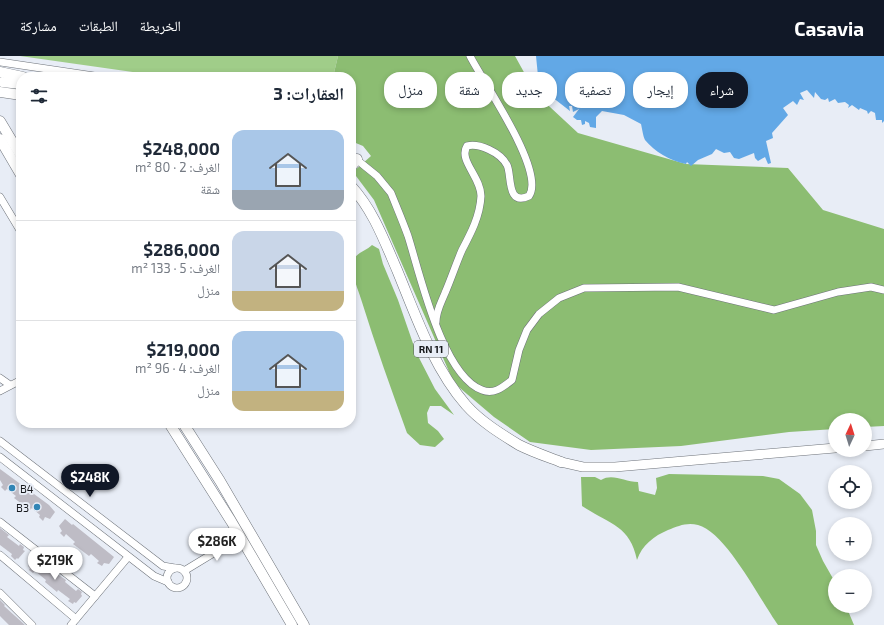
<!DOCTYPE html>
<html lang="ar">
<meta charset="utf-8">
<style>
:root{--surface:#fff;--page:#f6f6f7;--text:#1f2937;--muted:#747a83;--line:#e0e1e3;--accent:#111827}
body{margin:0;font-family:"Exo 2","Noto Naskh Arabic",sans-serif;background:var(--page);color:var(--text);direction:rtl;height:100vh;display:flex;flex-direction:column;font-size:15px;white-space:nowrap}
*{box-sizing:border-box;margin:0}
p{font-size:13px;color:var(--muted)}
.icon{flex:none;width:22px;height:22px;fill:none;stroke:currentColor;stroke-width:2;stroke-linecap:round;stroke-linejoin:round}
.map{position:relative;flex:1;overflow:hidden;direction:ltr}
.side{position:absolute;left:16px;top:16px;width:340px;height:356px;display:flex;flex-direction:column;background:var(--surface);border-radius:16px;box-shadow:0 2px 6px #0003;direction:rtl}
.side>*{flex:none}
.guide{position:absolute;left:368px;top:16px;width:380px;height:36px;direction:rtl;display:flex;gap:8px}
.needle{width:26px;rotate:4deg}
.tools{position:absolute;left:828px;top:357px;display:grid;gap:8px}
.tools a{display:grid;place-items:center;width:44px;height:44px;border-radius:50%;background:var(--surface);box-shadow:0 2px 6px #0003;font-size:20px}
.price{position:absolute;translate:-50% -34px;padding:0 9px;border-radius:14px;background:#fff;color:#222;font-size:13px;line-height:26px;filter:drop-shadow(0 1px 2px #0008)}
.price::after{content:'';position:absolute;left:50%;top:24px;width:12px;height:9px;margin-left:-6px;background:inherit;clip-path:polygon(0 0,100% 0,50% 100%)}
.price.selected{background:var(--accent);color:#fff}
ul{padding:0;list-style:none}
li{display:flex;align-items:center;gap:12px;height:100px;padding:0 12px}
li+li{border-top:1px solid var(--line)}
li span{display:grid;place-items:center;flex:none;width:112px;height:80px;border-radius:12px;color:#555}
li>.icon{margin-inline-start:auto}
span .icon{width:48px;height:48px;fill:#fffc;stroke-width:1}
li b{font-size:17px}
h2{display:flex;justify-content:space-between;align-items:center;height:48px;padding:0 12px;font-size:17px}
.tag{padding:0 14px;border-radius:16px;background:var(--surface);box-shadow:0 2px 6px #0003;font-size:14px;line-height:36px}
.tag.selected{background:var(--accent);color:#fff}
header{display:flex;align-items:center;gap:24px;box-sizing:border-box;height:56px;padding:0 20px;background:var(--accent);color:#fff}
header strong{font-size:19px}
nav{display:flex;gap:22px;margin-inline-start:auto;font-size:14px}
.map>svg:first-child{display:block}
</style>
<header>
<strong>Casavia</strong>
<nav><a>الخريطة</a><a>الطبقات</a><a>مشاركة</a></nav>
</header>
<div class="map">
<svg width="884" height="569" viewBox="0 0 884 569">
<rect width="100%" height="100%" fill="#e8edf6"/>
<polygon fill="#a0cd89" points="20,0 338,0 333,21 168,21"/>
<g fill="#8cbd72">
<polygon points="338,0 515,0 536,38 578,77 686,108 788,112 823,154 884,173 884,370 865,371 865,364 835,364 835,373 789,376 681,390 591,394 530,386 494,361 454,327 374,144 353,116 371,100 363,90 351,85 351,21 333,21"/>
<path d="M372 189 379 193 383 208 398 244 416 296 435 333 454 359 441 350H430L427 357 428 367 438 375 444 383 435 391 420 389 407 377C391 333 375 288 361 243 358 233 351 218 353 207 354 197 366 195 372 189Z"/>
<path d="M669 418 763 420 779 423 800 438 812 454 816 475V489L823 505 835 526V550H846L854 569H778C760 544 726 476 698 469 687 466 678 470 668 474 654 480 642 489 637 504 630 469 609 468 582 450L581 421H595L601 424C613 417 624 426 638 426L639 435 655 439 657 432 656 422Z"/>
</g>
<path fill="#62a8e6" d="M536 0H884V65L882 67V64H876L875 57 871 55 868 58 867 55 860 52 859 54 852 49 848 52 849 49 845 46 838 47 835 43 829 46 828 42 825 44 821 43 815 36 814 42 807 34 800 37 804 44 800 43 797 49 793 45 783 52 788 59 772 77 773 82 766 85 771 107 768 108 765 101 758 105 755 102 754 97 739 103 734 102 730 96 724 97 716 93 712 98 698 104 691 110 687 106 686 108C670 105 654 95 645 84 643 80 642 72 641 68L624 59 602 55 596 61V72L590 71 589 67 585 65V68L582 69 581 64H577L573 61 579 53 573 56 572 50H569L570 55 552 41 544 40 541 33 544 25 538 20Z"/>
<g fill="#bebcc5">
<polygon points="474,22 481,34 470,41 463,29"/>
<polygon points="0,413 49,449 55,456 50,463 45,461 43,465 39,461 40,459 32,452 30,454 14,442 16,440 7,433 5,435 1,431 3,429 0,424"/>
<polygon points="65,463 72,469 73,468 114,501 109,508 104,507 102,510 97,507 99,505 91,498 89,500 73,488 75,486 66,478 64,481 60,477 62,475 59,470"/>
<polygon points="0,472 9,479 7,481 19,490 20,488 24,491 23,494 25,495 18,503 17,502 15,504 11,500 12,498 0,489"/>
<polygon points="35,502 36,504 38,502 42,505 41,507 66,524 65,526 76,535 78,533 82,536 81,538 82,540 76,547 74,546 73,548 68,545 70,543 58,534 57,536 45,526 46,524 35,515 33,517 29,514 30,512 28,510"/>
<polygon points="0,544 5,549 4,550 25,569 9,569 0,560"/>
</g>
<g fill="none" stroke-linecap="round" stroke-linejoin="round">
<g stroke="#6e737a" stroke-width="8">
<g id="minor">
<polyline points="0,6 101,21"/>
<path d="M351 99 377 120 391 137C397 152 403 166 408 180 420 218 442 319 482 334 494 339 503 331 512 324L519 294 527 274 539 258 559 242 584 232 678 231 774 254 838 236 871 231 884 234"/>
<polyline points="0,141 21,176"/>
<path d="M436 266C436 255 441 247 445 237 451 223 456 208 462 194 471 177 480 160 481 140 481 121 458 104 467 90 479 87 500 96 507 109 512 118 506 151 529 140 546 115 483 26 470 0"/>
<polyline points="0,322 10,329"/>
<polyline points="0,335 21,324"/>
<polyline points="0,385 163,510 175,512"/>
<polyline points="0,401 154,520 168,526"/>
<polyline points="0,466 95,540"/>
<polyline points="0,499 76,563"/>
<circle cx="177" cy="522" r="10"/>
<polyline points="184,515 240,481"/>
<polyline points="0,537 32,569"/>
<polyline points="71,569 128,501"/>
</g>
</g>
<g stroke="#6e737a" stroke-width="10">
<g id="major">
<polyline points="865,390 884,388"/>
<polyline points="561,406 583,411 615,411 835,392"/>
</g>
</g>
<g stroke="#6e737a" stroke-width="11">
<g id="highway">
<polyline points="0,16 23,21"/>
<polyline points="2,26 21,28"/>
<polyline points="0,36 21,39"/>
<polyline points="0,65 21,100"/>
<polyline points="0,83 21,119"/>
<polyline points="351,111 357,103"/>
<path d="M351 130C373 154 384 184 397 214 416 260 433 311 466 349 480 365 501 378 519 389 533 396 548 401 561 406"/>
<polyline points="169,367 231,465 292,569"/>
<polyline points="183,367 220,425 304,569"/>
</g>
</g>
<use href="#minor" stroke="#fff" stroke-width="7"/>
<use href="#major" stroke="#fff" stroke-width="9"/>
<use href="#highway" stroke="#fff" stroke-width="10"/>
</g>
<g fill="#3185b5" stroke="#e8edf6" stroke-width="1.5">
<circle cx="12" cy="432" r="4"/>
<circle cx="37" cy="451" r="4"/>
</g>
<g text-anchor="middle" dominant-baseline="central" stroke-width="4" stroke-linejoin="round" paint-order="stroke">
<rect fill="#e8edf6" stroke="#55585d" stroke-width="1" x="414" y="285" width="34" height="16" rx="3"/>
<g font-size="10" font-weight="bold" fill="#16181b">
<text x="431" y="293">RN 11</text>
</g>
<g font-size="11" fill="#16181b" stroke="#e8edf6" text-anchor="start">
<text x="20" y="432">B4</text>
<text x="29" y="451" text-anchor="end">B3</text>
</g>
</g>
</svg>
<div class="tools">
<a><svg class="needle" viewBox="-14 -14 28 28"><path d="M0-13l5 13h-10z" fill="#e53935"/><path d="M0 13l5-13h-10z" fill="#747a83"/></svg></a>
<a><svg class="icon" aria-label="locate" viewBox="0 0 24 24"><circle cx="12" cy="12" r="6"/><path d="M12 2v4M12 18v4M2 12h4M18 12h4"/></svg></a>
<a>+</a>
<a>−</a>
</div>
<b class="price selected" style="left:90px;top:442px">$248K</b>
<b class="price" style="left:217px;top:506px">$286K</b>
<b class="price" style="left:55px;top:525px">$219K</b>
<div class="guide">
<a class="tag selected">شراء</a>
<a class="tag">إيجار</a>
<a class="tag">تصفية</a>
<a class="tag">جديد</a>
<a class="tag">شقة</a>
<a class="tag">منزل</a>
</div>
<section class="side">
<h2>العقارات: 3<svg class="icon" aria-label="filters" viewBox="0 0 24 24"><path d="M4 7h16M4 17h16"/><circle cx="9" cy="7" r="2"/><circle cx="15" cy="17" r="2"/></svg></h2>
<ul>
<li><span style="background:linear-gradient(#a9c7e8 75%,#9aa5b1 0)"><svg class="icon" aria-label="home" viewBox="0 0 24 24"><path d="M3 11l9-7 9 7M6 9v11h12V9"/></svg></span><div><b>$248,000</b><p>الغرف: 2 · 80 m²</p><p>شقة</p></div></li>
<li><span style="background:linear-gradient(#c9d6e8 75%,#c2b280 0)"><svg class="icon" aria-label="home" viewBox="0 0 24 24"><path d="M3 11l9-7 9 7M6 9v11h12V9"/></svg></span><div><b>$286,000</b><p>الغرف: 5 · 133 m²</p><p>منزل</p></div></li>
<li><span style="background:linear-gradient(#a9c7e8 75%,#c2b280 0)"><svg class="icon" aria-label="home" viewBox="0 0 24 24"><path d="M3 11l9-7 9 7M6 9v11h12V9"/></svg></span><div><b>$219,000</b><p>الغرف: 4 · 96 m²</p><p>منزل</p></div></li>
</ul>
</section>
</div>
